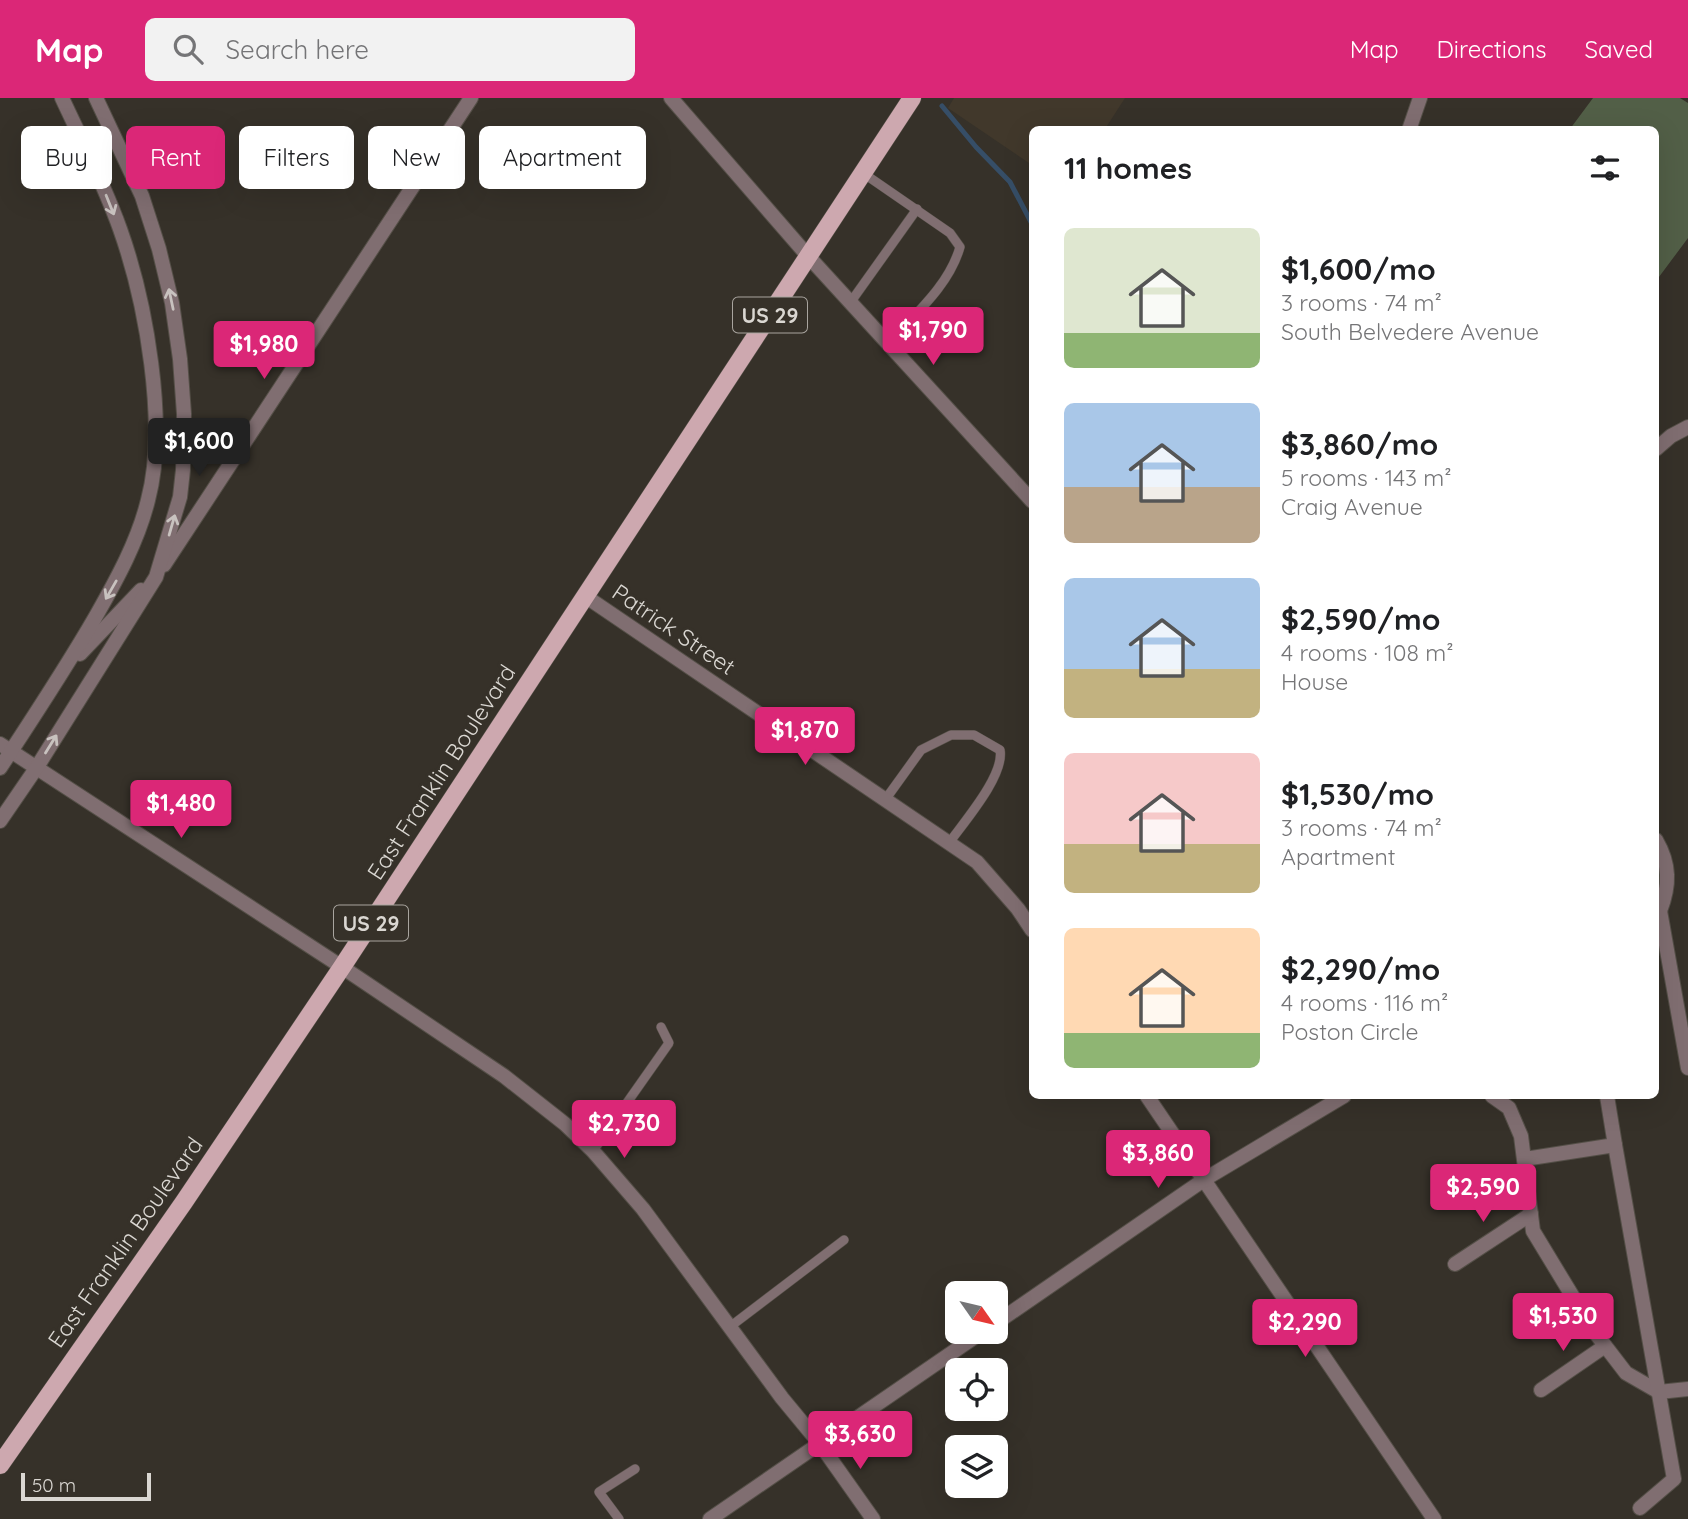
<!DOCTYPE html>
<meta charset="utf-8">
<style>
:root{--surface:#fff;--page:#f2f2f2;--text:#202124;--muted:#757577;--accent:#db2777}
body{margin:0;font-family:Quicksand,sans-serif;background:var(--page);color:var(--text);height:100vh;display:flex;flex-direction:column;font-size:26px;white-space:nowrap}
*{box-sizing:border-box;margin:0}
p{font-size:23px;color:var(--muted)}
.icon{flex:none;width:38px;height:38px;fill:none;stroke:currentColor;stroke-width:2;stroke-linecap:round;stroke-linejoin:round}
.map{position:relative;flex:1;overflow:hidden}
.sheet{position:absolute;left:1029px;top:28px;width:630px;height:973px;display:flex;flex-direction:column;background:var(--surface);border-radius:10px;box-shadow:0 7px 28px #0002}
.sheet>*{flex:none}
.guide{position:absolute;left:21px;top:28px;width:665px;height:63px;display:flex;gap:14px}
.needle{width:46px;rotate:124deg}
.controls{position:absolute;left:945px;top:1183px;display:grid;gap:14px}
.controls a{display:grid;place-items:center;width:63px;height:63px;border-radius:10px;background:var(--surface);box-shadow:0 7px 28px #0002;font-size:35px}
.scale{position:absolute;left:21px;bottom:18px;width:130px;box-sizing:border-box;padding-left:7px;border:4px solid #dad7d2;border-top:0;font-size:19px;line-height:24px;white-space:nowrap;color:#dad7d2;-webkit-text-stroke:5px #363129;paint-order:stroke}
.price{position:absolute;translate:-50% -60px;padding:0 16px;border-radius:7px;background:var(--accent);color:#fff;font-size:23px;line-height:46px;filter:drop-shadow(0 2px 4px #0008)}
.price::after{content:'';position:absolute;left:50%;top:42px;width:21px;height:16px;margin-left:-10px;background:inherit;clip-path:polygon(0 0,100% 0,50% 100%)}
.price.active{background:#222;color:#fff}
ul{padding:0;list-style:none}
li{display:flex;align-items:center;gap:21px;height:175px;padding:0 35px}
li span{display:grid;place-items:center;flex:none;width:196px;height:140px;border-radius:10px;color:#555}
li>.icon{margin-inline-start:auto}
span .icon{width:84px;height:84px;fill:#fffc;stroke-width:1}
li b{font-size:30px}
h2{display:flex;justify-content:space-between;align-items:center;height:84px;padding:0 35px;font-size:30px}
.tag{padding:0 24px;border-radius:10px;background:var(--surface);box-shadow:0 7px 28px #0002;font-size:24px;line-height:63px}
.tag.active{background:var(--accent);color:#fff}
header{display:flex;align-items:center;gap:42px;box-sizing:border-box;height:98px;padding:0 35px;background:var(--accent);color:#fff}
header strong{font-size:33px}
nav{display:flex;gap:38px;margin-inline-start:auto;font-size:24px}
.search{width:490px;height:63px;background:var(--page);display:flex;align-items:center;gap:18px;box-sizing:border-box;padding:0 24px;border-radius:10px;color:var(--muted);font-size:26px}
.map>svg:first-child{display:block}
</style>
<header>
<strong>Map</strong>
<div class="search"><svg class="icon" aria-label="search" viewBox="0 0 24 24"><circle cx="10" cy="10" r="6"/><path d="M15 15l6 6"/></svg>Search here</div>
<nav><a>Map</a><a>Directions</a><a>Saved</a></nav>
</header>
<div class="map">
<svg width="1688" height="1421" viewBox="0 0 1688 1421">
<rect width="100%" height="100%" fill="#363129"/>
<polygon fill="#41382b" points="954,0 1125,0 1105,31 1032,32 1032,67 948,10"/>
<polygon fill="#525f47" points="1593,0 1680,0 1688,5 1688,140 1656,183 1656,32 1570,31"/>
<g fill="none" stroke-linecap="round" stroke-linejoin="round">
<polyline stroke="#364e67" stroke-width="5" points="942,8 976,49 1010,84 1032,126"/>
<g stroke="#544f47" stroke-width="10">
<g id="service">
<path d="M863 75 950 135 960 149C949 188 914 217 888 246"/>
<polyline points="850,205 917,111"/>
<path d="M885 702 921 652 951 637H974L1000 652C1005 677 964 724 949 745"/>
<polyline points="593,1053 669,945 661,929"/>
<polyline points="731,1228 844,1142"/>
<polyline points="619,1421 599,1394 635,1371"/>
</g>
</g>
<g stroke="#544f47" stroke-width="16">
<g id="minor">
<polyline points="671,0 808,158 1032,403"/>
<polyline points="1409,32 1420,0"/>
<polyline points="1656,351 1671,338 1688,329"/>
<polyline points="164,467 471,0"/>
<polyline points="585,498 977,764 1018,811 1032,832"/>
<polyline points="80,556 141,492"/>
<polyline points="0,646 342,869 504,978 565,1026 593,1053 643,1111 782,1300 820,1346 873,1421"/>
<path d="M0 670C33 620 66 570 96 518 117 481 138 443 148 402 168 327 146 204 120 131 104 86 82 43 62 0"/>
<polyline points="0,723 37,669 156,479 180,399 183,372 184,316 180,261 172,205 159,151 142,98 96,0"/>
<path d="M1656 742C1670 766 1670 787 1660 813"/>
<polyline points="1660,813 1688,970"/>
<polyline points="1147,998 1434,1421"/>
<polyline points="1492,998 1509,1010 1521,1038 1533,1133 1593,1232 1626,1275 1659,1294 1688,1291"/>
<polyline points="1615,1047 1674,1381 1640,1410"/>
<polyline points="1524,1061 1615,1047 1607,998"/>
<polyline points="1455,1166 1531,1116"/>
<polyline points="996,1225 1205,1081 1344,998"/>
<polyline points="1541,1292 1605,1248"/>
<polyline points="710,1421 982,1234"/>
</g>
</g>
<g stroke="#544f47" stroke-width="19">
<polyline id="primary" points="0,1367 184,1104 342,869 912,0"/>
</g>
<use href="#service" stroke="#806e71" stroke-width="9"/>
<use href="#minor" stroke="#806e71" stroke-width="14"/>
<use href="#primary" stroke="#cda8af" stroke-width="18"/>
</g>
<defs><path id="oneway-shaft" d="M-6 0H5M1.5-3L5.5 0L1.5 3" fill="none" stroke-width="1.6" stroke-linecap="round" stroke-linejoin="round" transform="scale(1.75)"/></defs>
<g stroke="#c8c2bf">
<use href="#oneway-shaft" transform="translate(110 107) rotate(68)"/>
<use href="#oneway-shaft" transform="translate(171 201) rotate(-102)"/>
<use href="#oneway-shaft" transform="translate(172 427) rotate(-74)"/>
<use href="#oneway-shaft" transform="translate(111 492) rotate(120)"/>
<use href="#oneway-shaft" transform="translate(51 646) rotate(-58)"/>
</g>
<g text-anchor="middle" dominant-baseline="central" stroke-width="6" stroke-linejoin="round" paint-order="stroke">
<g fill="#363129" stroke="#a9a59f" stroke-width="2">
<rect x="733" y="199.5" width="74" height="35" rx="5"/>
<rect x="334" y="807.5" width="74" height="35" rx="5"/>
</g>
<g font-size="21" font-weight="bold" fill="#dad7d2">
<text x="770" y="217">US 29</text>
<text x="371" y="825">US 29</text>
</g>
<g font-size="23" fill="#dad7d2" stroke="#363129">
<text transform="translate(674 531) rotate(34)">Patrick Street</text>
<text transform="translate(441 674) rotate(-57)">East Franklin Boulevard</text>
<text transform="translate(125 1144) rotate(-55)">East Franklin Boulevard</text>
</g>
</g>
</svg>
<div class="controls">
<a><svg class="needle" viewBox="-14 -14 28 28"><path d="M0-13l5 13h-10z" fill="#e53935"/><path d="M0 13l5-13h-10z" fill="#757577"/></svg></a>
<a><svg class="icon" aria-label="locate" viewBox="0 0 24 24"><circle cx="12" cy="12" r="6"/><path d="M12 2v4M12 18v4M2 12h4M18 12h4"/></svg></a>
<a><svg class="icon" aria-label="layers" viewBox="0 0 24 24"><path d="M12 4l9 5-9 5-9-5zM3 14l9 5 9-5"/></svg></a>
</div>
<div class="scale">50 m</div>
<b class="price" style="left:933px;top:269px">$1,790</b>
<b class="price" style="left:264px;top:283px">$1,980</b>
<b class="price active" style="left:199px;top:380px">$1,600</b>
<b class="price" style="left:805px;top:669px">$1,870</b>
<b class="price" style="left:181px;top:742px">$1,480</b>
<b class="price" style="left:624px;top:1062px">$2,730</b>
<b class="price" style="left:1158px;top:1092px">$3,860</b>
<b class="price" style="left:1483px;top:1126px">$2,590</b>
<b class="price" style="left:1563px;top:1255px">$1,530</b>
<b class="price" style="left:1305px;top:1261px">$2,290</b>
<b class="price" style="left:860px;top:1373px">$3,630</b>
<div class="guide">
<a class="tag">Buy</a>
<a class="tag active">Rent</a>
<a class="tag">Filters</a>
<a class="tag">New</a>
<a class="tag">Apartment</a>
</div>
<section class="sheet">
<h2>11 homes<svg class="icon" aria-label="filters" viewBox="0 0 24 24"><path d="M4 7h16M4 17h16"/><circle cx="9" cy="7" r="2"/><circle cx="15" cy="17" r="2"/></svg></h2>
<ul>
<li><span style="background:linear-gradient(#dfe7d0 75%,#8fb573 0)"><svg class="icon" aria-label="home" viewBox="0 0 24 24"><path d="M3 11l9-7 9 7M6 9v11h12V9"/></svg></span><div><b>$1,600/mo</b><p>3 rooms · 74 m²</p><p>South Belvedere Avenue</p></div></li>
<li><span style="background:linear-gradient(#a9c7e8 60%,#b9a48a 0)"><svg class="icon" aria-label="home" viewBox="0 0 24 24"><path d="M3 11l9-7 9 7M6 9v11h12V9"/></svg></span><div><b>$3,860/mo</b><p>5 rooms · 143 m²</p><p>Craig Avenue</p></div></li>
<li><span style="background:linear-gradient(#a9c7e8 65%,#c2b280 0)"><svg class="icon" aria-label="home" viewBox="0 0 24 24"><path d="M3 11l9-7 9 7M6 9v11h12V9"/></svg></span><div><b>$2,590/mo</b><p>4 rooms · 108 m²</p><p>House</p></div></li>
<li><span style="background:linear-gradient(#f6c9c9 65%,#c2b280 0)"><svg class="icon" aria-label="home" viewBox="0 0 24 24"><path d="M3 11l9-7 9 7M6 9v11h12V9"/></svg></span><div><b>$1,530/mo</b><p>3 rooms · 74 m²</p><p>Apartment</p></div></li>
<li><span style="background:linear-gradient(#ffd9b3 75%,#8fb573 0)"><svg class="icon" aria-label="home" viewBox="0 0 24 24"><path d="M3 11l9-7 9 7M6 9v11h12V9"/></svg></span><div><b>$2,290/mo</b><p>4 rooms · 116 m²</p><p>Poston Circle</p></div></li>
</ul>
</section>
</div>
